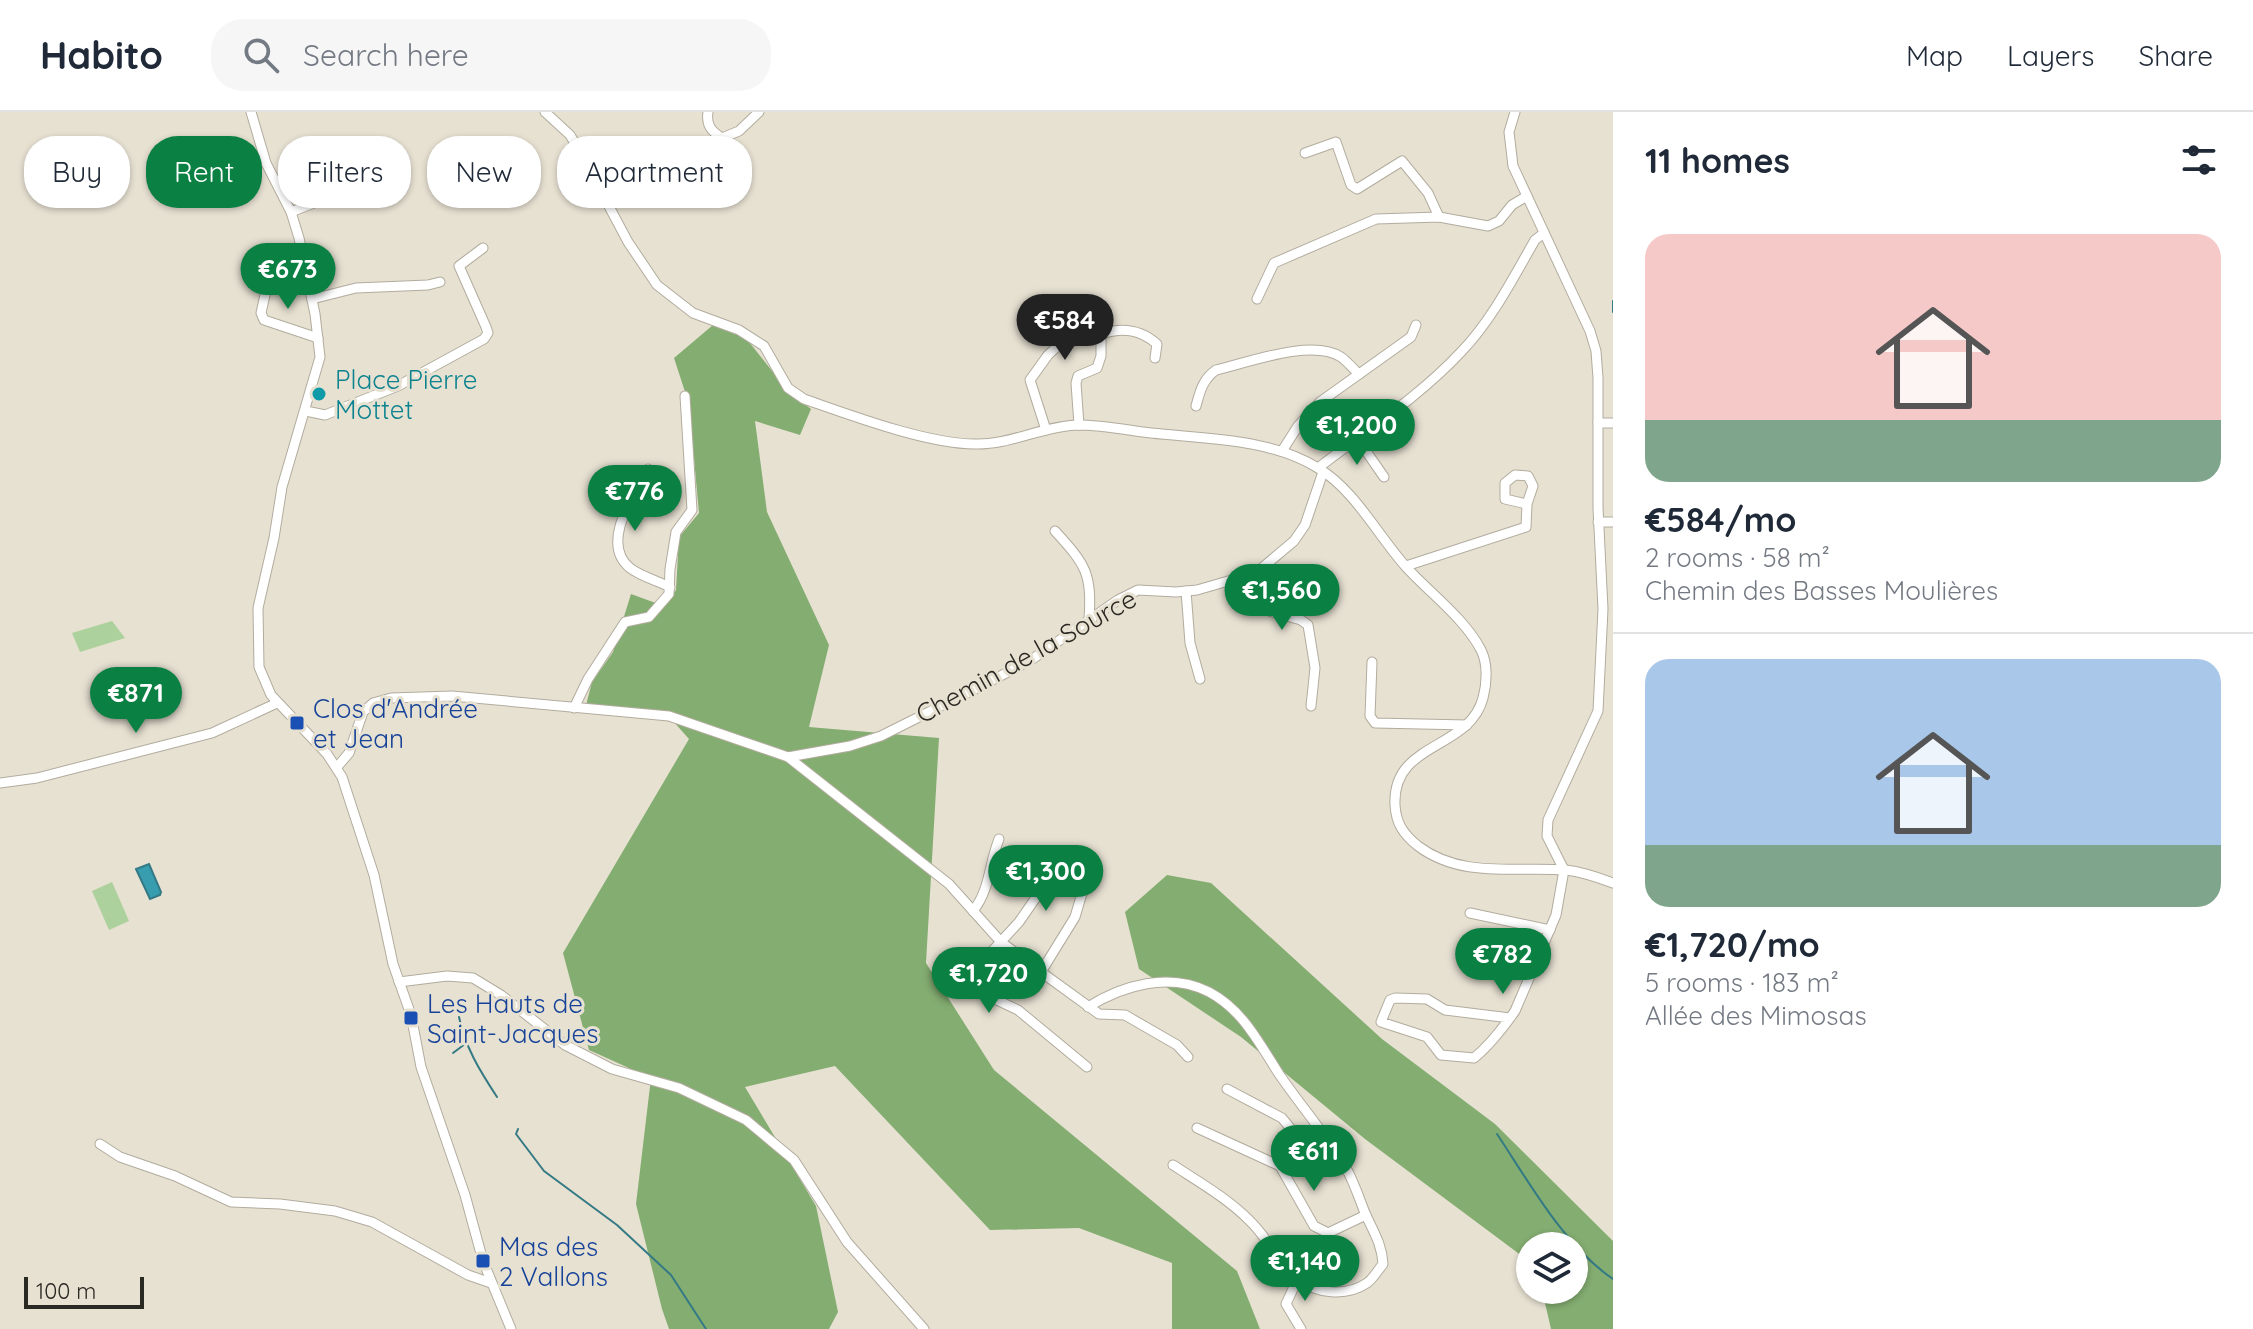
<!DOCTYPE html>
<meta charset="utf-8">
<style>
:root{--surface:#fff;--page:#f6f6f7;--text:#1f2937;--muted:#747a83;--line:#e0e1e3;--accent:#0b8043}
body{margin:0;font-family:Quicksand,sans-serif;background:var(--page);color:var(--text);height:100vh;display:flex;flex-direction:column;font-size:30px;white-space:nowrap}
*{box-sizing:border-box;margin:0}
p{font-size:26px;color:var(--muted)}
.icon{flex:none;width:44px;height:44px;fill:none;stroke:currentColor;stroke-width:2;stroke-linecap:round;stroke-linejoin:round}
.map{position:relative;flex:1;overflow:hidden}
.side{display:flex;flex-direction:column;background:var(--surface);width:640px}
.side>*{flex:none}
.guide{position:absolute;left:24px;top:24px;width:760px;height:72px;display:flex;gap:16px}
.buttons{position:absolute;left:1516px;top:1120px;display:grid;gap:16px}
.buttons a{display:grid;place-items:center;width:72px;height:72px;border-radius:50%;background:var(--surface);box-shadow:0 2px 6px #0004;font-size:40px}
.scale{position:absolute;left:24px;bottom:20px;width:120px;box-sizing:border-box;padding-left:8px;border:4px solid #2b2923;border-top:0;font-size:22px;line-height:28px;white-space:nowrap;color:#2b2923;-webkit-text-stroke:6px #e7e1d2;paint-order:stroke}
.price{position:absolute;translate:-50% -68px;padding:0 18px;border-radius:28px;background:var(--accent);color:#fff;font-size:26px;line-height:52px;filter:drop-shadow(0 2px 4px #0008)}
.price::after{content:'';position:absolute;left:50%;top:48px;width:24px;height:18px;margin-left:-12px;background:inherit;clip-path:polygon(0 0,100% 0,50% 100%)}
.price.on{background:#222;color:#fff}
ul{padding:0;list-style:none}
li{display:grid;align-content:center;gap:16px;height:424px;padding:0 32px}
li+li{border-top:2px solid var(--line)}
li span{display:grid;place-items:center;height:248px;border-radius:24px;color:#555}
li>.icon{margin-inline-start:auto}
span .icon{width:144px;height:144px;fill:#fffc;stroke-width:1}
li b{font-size:34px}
h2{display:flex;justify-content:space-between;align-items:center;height:96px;padding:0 32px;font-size:34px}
.tag{padding:0 28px;border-radius:32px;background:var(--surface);box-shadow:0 2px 6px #0004;font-size:28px;line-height:72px}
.tag.on{background:var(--accent);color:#fff}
header{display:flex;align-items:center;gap:48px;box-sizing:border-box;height:112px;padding:0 40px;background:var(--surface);border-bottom:2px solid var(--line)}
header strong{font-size:38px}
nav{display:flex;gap:44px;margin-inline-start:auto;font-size:28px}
.search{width:560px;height:72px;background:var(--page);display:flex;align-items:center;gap:20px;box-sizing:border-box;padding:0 28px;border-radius:32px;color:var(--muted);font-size:30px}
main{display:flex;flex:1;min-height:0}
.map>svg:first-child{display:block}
</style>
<header>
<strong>Habito</strong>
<div class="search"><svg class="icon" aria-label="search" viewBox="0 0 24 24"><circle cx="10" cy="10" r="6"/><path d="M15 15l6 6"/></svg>Search here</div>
<nav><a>Map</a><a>Layers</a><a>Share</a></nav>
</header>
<main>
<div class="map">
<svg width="1613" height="1217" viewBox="0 0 1613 1217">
<rect width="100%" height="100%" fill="#e7e1d2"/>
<g fill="#add19c">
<polygon points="112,509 125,526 80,540 72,521"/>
<polygon points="112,770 129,809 109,818 92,779"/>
</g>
<g fill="#84ad71">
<polygon points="713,213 745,225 788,279 811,297 800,323 755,309 767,400 829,533 809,615 939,626 926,851 994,958 1237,1159 1260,1217 1172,1217 1172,1151 1079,1116 990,1118 835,954 745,975 816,1094 838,1200 829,1217 669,1217 662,1197 636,1092 651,966 589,938 563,841 689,627 673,609 586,593 592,570 613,540 631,482 664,494 676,478 679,425 699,401 689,292 674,246"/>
<polygon points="1167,763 1211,771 1382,927 1495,1012 1613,1129 1613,1217 1551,1217 1542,1178 1574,1178 1574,1134 1530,1134 1530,1150 1365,1027 1241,925 1139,857 1125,800"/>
</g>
<polygon fill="#389daf" stroke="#347a85" stroke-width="2" points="149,752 161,780 160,783 150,787 136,757"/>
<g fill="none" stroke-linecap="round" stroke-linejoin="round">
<g stroke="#347a85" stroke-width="2">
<polyline points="1613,189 1613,200"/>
<path d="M459 905C465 935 480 959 497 985"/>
<polyline points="453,941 465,932"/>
<polyline points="518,1017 516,1022 544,1059 617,1113 671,1163 706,1217"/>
<path d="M1497 1022C1529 1070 1564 1134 1613 1167"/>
</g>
<g stroke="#b2ac9e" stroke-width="11">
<g id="minor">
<polyline points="251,0 266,51 291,100 299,126 315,202 320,245 282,375 274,426 258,496 259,555 271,583 327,642 342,665 374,763 393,852 411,903 421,955 465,1083 483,1149 511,1217"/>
<path d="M545 0 570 23 579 38 628 130 657 173 693 201 739 218 764 234 788 276 804 287C850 303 927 332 975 332 1010 333 1043 314 1078 313 1102 313 1127 318 1151 321 1206 327 1269 326 1318 356 1355 378 1378 424 1407 456 1431 482 1465 507 1481 538 1488 552 1487 571 1483 586 1469 639 1392 629 1395 693 1396 711 1403 722 1418 734 1462 767 1515 754 1566 758 1583 760 1597 765 1613 771"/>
<path d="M708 0C706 13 711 19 722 26L739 19 759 0"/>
<polyline points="1305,41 1336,30 1351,73 1357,77 1402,49 1428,81 1439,105"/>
<polyline points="291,100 360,73"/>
<polyline points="267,174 261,201 264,208 318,226"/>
<polyline points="312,187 356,176 428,173 440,170"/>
<polyline points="1257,187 1274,151 1376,107 1439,105 1488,114 1499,109 1512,93 1527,84"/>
<path d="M1196 294C1200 279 1203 267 1216 258 1247 251 1312 226 1341 245 1347 249 1353 257 1359 262"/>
<polyline points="306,299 325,303 398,274 484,227 488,221 486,215 459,154 483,136"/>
<polyline points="1598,311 1613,311"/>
<path d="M1079 313 1076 271 1078 264 1097 256 1101 244V222C1122 215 1140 217 1157 232L1155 246"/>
<polyline points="1046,318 1030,268 1048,243 1075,218 1076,214 1069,198"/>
<polyline points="1357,326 1384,365"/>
<polyline points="1282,339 1298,314 1320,290 1411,225 1416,213"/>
<path d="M1318 356C1367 318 1419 285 1461 240 1492 208 1513 166 1535 128L1544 121"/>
<path d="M648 357C635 382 599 431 630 456 640 464 658 469 670 475"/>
<polyline points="1598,410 1613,410"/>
<path d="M1055 419C1086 453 1092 461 1089 508"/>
<polyline points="1406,454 1526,415 1527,392 1533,374 1528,364 1515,363 1505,371 1505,387 1527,392"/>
<polyline points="1235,467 1251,494 1301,508 1308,513 1315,556 1311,594"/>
<polyline points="1186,479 1190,531 1200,567"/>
<polyline points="1372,550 1370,604 1375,611 1467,613"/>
<polyline points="574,596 588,567 625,510 649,505 669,482 670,457 676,420 692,398 685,284"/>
<polyline points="788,645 949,772 1001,830 1041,860 1099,902 1125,903 1177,933 1188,945"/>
<polyline points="337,655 349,641 363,600 373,591 391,586 452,584 669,604 788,645 850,634 881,624 987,571 1031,548 1118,488 1138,478 1176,480 1197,478 1256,461 1294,429 1305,413 1323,360"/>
<polyline points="0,671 37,666 212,621 277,591"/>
<polyline points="1052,748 1037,784 1019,810 984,848 974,864 976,875 982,881 1018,898 1087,955"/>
<path d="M973 799C990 778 989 752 999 727"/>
<polyline points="1470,801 1550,818"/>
<polyline points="1041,860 1075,805 1092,747"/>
<polyline points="399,870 447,864 473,866 501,883 565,933 612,957 679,976 746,1008 794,1048 847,1130 924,1217"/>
<path d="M1088 895C1123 873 1169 860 1209 880 1243 898 1259 931 1279 962 1301 994 1326 1023 1346 1056 1354 1070 1359 1086 1365 1101 1373 1119 1382 1132 1383 1152 1378 1158 1373 1167 1367 1171 1346 1185 1316 1182 1297 1166 1278 1149 1267 1125 1249 1108 1227 1086 1199 1070 1173 1053"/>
<path d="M1510 906 1445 898 1427 887 1395 886 1390 888 1381 910 1427 925 1441 943 1474 946C1490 933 1503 916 1515 899L1556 803 1564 758 1547 724 1548 708 1598 599 1603 497 1598 396V266L1596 239 1590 219 1513 54 1509 20 1515 0"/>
<polyline points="1227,977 1282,1006 1309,1039"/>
<polyline points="1197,1016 1280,1054"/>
<polyline points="1327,1029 1280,1054 1314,1114 1328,1121 1366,1103"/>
<polyline points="100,1032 120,1045 175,1064 231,1090 280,1092 335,1099 372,1110 468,1163 491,1171"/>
<polyline points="1298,1166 1286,1192 1301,1217"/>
</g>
</g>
<use href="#minor" stroke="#fff" stroke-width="9"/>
</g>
<circle fill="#0f9aa8" stroke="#e7e1d2" stroke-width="3" cx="319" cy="282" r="8"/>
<g fill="#1a4fb4" stroke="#e7e1d2" stroke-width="3">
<rect x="289" y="603" width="16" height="16" rx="4"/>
<rect x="403" y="898" width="16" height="16" rx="4"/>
<rect x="475" y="1141" width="16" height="16" rx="4"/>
</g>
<g text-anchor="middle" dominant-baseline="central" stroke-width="6" stroke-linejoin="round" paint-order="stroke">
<g font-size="26" fill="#0d838f" stroke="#e7e1d2" text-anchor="start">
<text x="335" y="267">Place Pierre<tspan x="335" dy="30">Mottet</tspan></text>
</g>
<g font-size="26" fill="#2b2923" stroke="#e7e1d2">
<text transform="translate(1026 544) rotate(-29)">Chemin de la Source</text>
</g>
<g font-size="26" fill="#164399" stroke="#e7e1d2" text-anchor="start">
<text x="313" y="596">Clos d'Andrée<tspan x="313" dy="30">et Jean</tspan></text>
<text x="427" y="891">Les Hauts de<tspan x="427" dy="30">Saint-Jacques</tspan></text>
<text x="499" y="1134">Mas des<tspan x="499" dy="30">2 Vallons</tspan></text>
</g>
</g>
</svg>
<div class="buttons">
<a><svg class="icon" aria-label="layers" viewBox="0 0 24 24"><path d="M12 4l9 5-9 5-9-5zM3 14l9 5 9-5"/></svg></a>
</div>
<div class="scale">100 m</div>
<b class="price" style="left:288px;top:199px">€673</b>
<b class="price on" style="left:1065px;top:250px">€584</b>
<b class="price" style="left:1357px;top:355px">€1,200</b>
<b class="price" style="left:635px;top:421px">€776</b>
<b class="price" style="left:1282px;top:520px">€1,560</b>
<b class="price" style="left:136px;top:623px">€871</b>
<b class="price" style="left:1046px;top:801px">€1,300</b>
<b class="price" style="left:1503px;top:884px">€782</b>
<b class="price" style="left:989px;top:903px">€1,720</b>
<b class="price" style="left:1314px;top:1081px">€611</b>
<b class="price" style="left:1305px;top:1191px">€1,140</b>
<div class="guide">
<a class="tag">Buy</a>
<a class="tag on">Rent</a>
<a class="tag">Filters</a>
<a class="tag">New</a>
<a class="tag">Apartment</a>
</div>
</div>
<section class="side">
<h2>11 homes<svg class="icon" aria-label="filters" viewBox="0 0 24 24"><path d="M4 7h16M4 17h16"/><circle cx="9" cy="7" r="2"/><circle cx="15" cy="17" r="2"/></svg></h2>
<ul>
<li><span style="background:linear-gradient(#f6c9c9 75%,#7fa58c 0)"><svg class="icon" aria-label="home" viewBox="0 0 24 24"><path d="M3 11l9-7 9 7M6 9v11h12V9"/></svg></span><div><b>€584/mo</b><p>2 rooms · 58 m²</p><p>Chemin des Basses Moulières</p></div></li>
<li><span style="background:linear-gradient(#a9c7e8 75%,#7fa58c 0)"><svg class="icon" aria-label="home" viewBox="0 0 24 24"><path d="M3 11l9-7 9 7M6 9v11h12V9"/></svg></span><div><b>€1,720/mo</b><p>5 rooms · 183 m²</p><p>Allée des Mimosas</p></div></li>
</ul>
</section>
</main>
